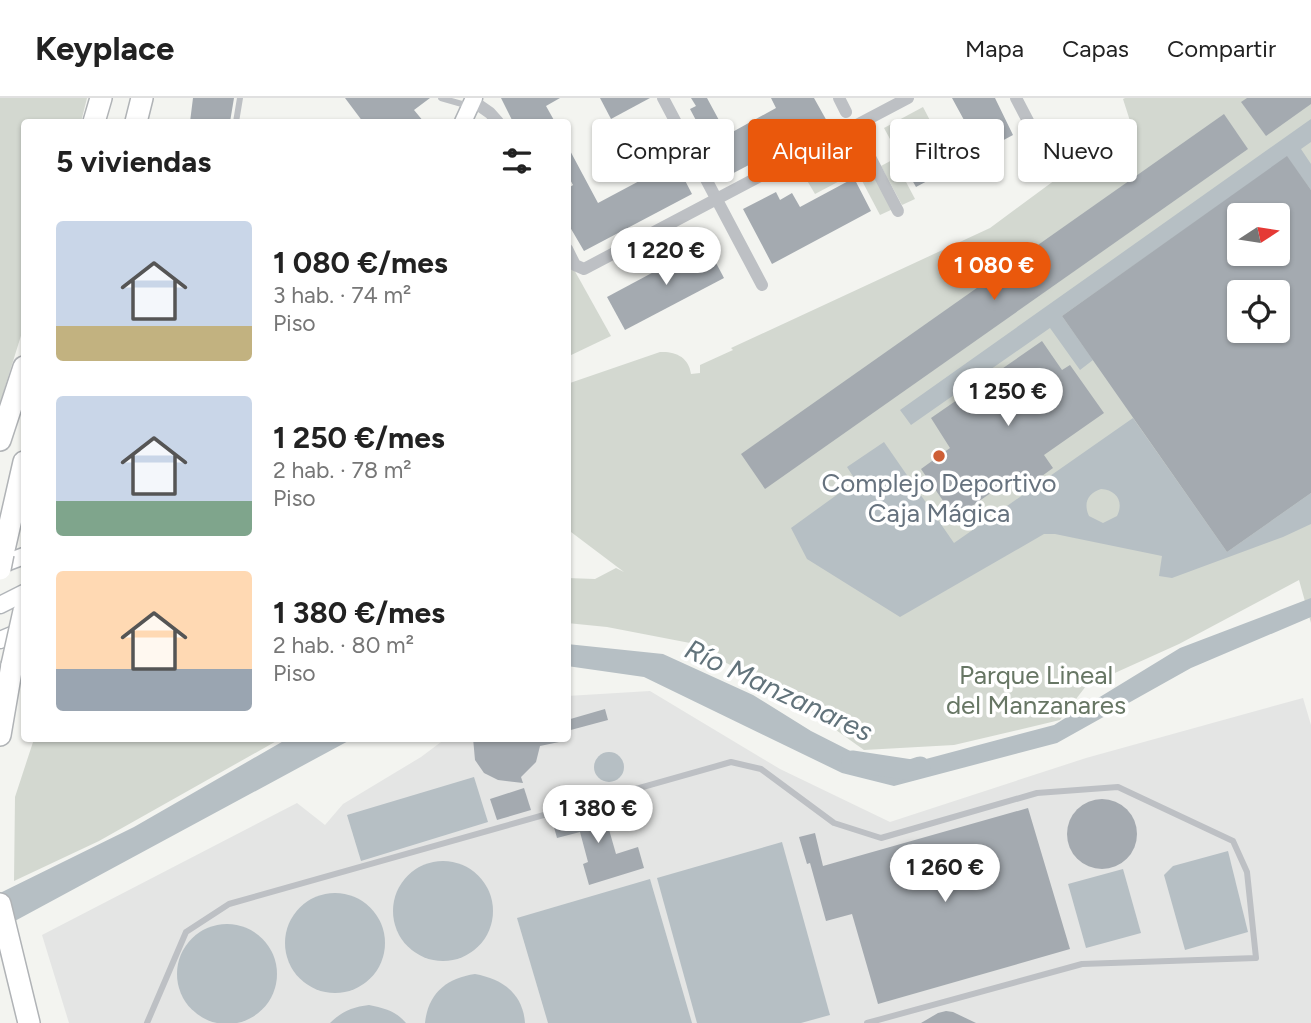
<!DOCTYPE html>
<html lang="es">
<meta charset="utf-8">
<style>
:root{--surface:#fff;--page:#f6f6f6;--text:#222;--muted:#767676;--line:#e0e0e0;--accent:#ea580c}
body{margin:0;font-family:Figtree,sans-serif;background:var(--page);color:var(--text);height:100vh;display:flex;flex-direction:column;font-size:26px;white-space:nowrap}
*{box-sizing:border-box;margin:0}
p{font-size:23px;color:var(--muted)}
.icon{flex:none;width:38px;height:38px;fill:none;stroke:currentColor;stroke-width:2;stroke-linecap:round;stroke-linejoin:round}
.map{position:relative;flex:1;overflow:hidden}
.drawer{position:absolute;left:21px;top:21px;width:550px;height:623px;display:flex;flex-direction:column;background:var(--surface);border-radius:7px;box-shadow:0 2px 5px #0004}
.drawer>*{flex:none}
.banner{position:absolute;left:592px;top:21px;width:614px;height:63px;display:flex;gap:14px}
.needle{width:46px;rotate:78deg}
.tools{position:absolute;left:1227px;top:105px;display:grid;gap:14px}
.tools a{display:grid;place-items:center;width:63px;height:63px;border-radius:7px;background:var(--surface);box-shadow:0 2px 5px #0004;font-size:35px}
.price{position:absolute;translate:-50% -60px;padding:0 16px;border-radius:24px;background:#fff;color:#222;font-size:23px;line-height:46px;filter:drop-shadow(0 2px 4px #0008)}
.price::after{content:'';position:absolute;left:50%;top:42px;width:21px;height:16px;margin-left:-10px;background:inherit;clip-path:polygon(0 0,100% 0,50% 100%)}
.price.current{background:var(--accent);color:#fff}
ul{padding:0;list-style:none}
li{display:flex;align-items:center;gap:21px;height:175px;padding:0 35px}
li span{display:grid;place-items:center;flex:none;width:196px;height:140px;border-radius:7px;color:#555}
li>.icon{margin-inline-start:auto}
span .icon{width:84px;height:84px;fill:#fffc;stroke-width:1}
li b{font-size:30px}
h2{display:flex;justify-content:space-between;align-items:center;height:84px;padding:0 35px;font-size:30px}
.tag{padding:0 24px;border-radius:7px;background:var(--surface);box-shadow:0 2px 5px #0004;font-size:24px;line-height:63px}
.tag.current{background:var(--accent);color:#fff}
header{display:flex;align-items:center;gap:42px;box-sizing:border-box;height:98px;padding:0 35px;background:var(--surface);border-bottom:2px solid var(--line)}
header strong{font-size:33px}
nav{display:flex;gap:38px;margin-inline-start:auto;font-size:24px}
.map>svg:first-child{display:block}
</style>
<header>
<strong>Keyplace</strong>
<nav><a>Mapa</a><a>Capas</a><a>Compartir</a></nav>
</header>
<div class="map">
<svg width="1311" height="925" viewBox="0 0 1311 925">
<rect width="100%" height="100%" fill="#f3f4f0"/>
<polygon fill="#e4e5e4" points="650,593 780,671 890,724 1086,660 1303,600 1311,627 1311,925 69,925 42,837 297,705 325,727 343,706 421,659 445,641 567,640 567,598"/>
<g fill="#d3d8d0" fill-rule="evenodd">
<polygon points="0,0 87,0 81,24 24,24 24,228 0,305"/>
<path d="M1125 0H1311V525L1299 482 1179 546 1086 588 1060 622 954 647 864 652 794 602 690 545 607 529 567 525V480L595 481 616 470 624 474 567 431V286L660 254C675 253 689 259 691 276L700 275V267L733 252 731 250 990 130 1131 26 1123 1ZM1239 117H1278V156H1239ZM1239 194H1278V233H1239Z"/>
<polygon points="923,9 935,32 896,52 884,30"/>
<polygon points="839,54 851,77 815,96 802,74"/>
<polygon points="894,61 915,101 902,107 881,68"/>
<polygon points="872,72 893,111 880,117 860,79"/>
<polygon points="567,159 611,238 567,259"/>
<polygon points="34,641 34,640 280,641 99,743 14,783 15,699"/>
</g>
<g fill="#b6bfc4" fill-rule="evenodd">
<polygon points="1311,21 1311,44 1301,51 1311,66 1311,92 1287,59 1062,218 1093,262 1080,272 1050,230 911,327 900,312"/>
<path d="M1133 320 1227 454 1311 395V426L1283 439 1172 480 1159 478 1162 458 1055 436H1044L900 519 807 461 791 430 856 383 847 369 884 344 954 445ZM1101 391C1117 392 1124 404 1117 418L1103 425 1089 418C1083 405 1088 395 1101 391Z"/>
<polygon points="1311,500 1311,519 1191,570 1057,645 894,688 842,675 644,579 567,568 567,546 663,556 753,597 811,633 880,668 892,670 1054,627 1180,550"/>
<polygon points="287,641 352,641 0,831 0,795 134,729"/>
<circle cx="609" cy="669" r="15"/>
<polygon points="474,679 488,724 361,763 347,717"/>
<polygon points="782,744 830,917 801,925 697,925 657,780"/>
<polygon points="1228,753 1248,834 1185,852 1164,777 1173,768"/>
<circle cx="443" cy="813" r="50"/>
<polygon points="1123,771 1141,835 1086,850 1068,786"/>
<polygon points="650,781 692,925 548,925 517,820"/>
<circle cx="335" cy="845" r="50"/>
<circle cx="227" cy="876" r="50"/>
<path d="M475 876C503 881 523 896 525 925H425C428 895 447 880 475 876Z"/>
<path d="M369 907C384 910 396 913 406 925H330C342 913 353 909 369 907Z"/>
</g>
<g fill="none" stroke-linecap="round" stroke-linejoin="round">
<polyline stroke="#b6bfc4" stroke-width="21" points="852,663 911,672 920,669"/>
</g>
<g fill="#a4aab0" fill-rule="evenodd">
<polygon points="193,0 234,0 230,24 190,24"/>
<polygon points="345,0 430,0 414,12 424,24 363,24"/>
<polygon points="501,0 560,0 546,8 555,24 513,24"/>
<polygon points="600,0 650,0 611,21"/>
<polygon points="691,0 707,0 727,37 776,10 771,0 814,0 828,25 726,79 690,11 696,8"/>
<polygon points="952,0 995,0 1013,37 916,89 898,57 964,22"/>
<polygon points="1247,0 1311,0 1311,6 1266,38 1241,4"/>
<polygon points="1224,16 1248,51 765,391 741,356"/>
<polygon points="656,26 692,96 584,153 567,124 567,91 573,87 567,76 567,47 598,105 643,81 624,44"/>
<path d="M1287 58 1311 92V395L1227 454 1062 218ZM1239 117H1278V156H1239ZM1239 194H1278V233H1239Z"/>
<polygon points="854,80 871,113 772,166 743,111 776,94 780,102 792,95 800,109"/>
<polygon points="706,146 724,180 625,232 607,199"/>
<polygon points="1042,243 1062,272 1070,267 1104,315 1044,357 1053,370 1024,391 1015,378 955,420 921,371 950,350 931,320"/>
<polygon points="605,611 608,622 567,633 567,622"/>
<polygon points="473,640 558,640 559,644 540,648 536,664 521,679 523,685 498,682 484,675 475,662"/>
<polygon points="524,690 531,712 497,722 490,701"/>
<circle cx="1102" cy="736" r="35"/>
<polygon points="602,707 616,756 638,749 644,770 589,787 583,766 588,764 580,734 557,740 552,722"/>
<polygon points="1028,710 1070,851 878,906 852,816 826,823 810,765 807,766 799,739 815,735 823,768"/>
<polygon points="946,913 953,914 976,925 921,925 938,915"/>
</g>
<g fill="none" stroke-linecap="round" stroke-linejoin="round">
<g stroke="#b0b4b8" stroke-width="19">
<g id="secondary">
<polyline points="463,24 474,0"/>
<polyline points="0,467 24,458"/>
<polyline points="0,507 24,495"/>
<polyline points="0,542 24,532"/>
</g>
</g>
<g stroke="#b0b3b6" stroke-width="24">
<g id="highway">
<polyline points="94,24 101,0"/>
<polyline points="136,24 142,0"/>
<polyline points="0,342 24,269"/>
<polyline points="3,456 24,364"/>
<polyline points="0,637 12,567"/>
<polyline points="0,806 29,925"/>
</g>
</g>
<g stroke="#bdc0c4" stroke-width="6">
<polyline points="441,0 469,8"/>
<polyline points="236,24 240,0"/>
<polyline points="147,925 186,834 229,806 731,664 761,671 834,725 881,740 1037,695 1118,689 1233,743 1247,774 1256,860 1082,866 867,925"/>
</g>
<g stroke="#bdc0c4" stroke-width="12">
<polyline points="663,0 762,187"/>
<polyline points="839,0 846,14"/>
<polyline points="1016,0 1039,44"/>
<polyline points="473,3 490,15 498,24"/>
<polyline points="860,40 898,113"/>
<polyline points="567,151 575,167 584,171 908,0"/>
</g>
<use href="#secondary" stroke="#fff" stroke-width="16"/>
<use href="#highway" stroke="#fff" stroke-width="21"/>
<g stroke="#b0b3b6" stroke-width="24" stroke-linecap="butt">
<g id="highway-bridge">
<polyline points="0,471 3,456"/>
<polyline points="12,567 24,513"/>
</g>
</g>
<use href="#highway-bridge" stroke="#fff" stroke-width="21"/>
</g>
<circle fill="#ce5f36" stroke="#fff" stroke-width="2.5" cx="939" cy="358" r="7"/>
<g text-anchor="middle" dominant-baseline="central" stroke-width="7" stroke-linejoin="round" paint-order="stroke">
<g font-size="26" fill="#66727e" stroke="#fff">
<text x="939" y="385">Complejo Deportivo<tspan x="939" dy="30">Caja Mágica</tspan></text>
</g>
<g font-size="26" fill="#677664" stroke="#fff">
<text x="1036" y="577">Parque Lineal<tspan x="1036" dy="30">del Manzanares</tspan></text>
</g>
<g font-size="28" font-style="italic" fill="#62737b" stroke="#fff">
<text transform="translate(779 592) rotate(25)">Río Manzanares</text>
</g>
</g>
</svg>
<div class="tools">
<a><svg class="needle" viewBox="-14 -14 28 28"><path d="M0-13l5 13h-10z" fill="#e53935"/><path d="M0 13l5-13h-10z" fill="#767676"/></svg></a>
<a><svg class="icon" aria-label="locate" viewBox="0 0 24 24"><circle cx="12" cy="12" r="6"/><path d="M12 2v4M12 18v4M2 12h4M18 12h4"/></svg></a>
</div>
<b class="price" style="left:666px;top:189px">1 220 €</b>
<b class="price current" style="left:994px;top:204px">1 080 €</b>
<b class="price" style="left:1008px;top:330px">1 250 €</b>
<b class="price" style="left:598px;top:747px">1 380 €</b>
<b class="price" style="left:945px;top:806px">1 260 €</b>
<div class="banner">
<a class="tag">Comprar</a>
<a class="tag current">Alquilar</a>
<a class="tag">Filtros</a>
<a class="tag">Nuevo</a>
</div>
<section class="drawer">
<h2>5 viviendas<svg class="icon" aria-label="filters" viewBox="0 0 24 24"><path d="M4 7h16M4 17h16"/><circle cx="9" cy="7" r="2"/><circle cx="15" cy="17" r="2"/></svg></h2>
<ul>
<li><span style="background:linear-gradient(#c9d6e8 75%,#c2b280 0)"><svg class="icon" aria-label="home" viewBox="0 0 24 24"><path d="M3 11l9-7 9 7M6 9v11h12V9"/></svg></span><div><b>1 080 €/mes</b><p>3 hab. · 74 m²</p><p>Piso</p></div></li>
<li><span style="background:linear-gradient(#c9d6e8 75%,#7fa58c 0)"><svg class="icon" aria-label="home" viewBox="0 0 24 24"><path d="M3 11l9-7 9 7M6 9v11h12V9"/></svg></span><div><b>1 250 €/mes</b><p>2 hab. · 78 m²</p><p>Piso</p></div></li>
<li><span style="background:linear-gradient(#ffd9b3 70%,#9aa5b1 0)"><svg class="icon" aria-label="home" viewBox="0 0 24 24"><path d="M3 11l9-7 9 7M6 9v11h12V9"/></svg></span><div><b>1 380 €/mes</b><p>2 hab. · 80 m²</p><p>Piso</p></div></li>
</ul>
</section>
</div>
